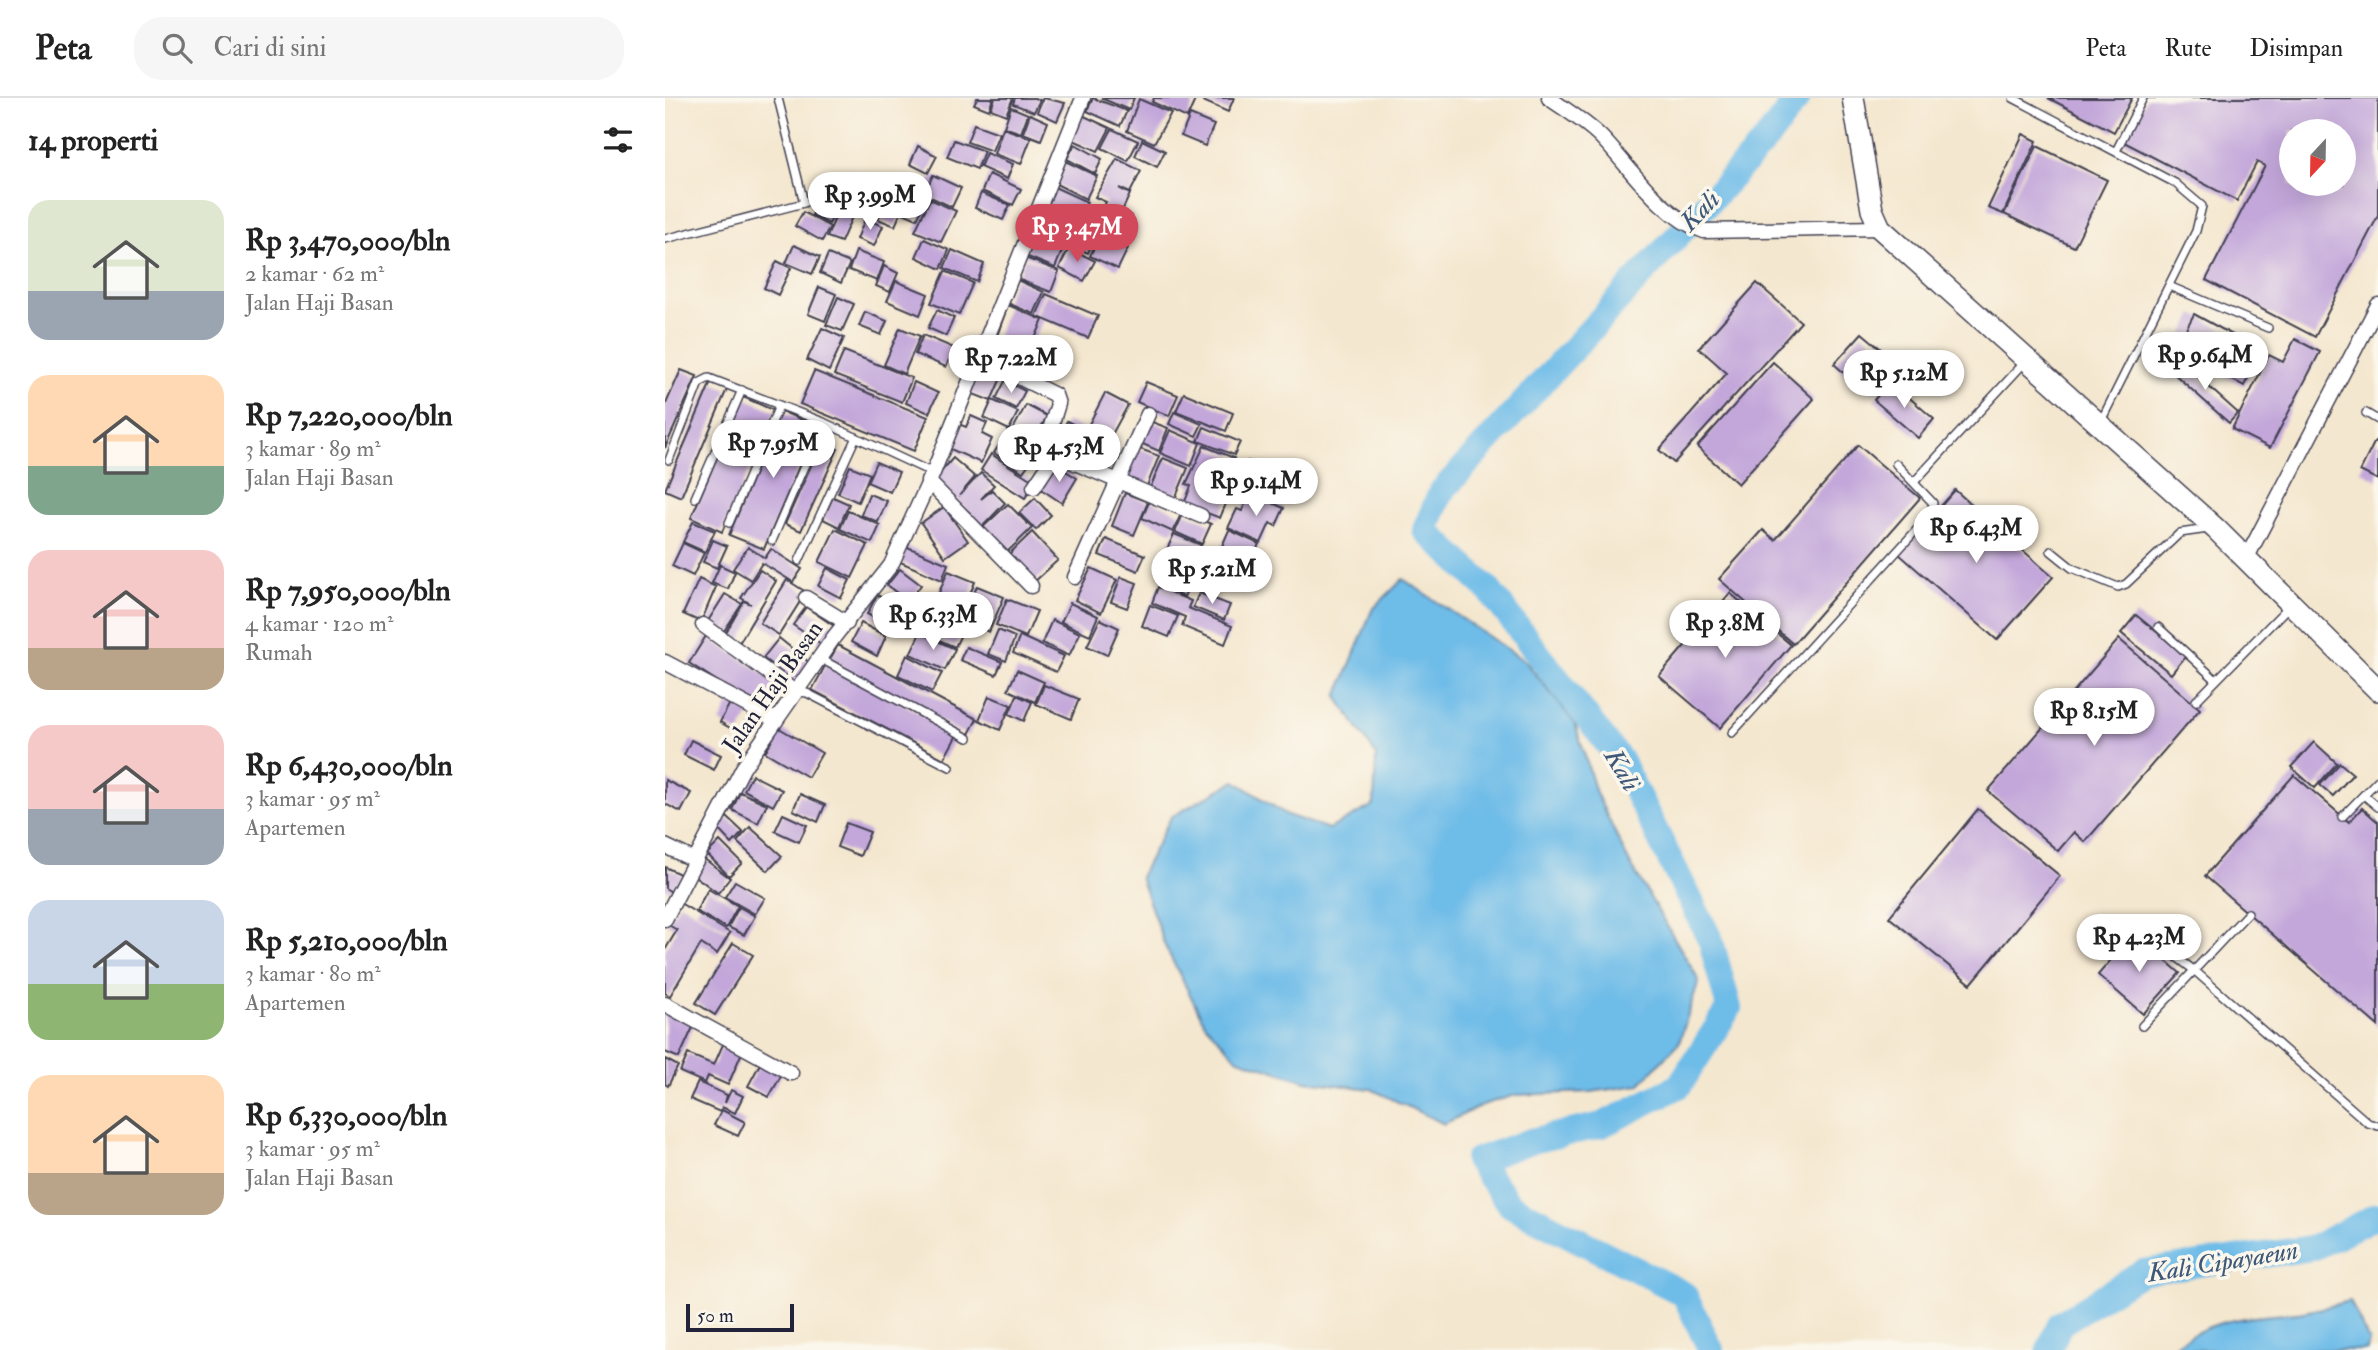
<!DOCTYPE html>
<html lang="id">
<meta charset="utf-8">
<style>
:root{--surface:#fff;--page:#f6f6f6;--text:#222;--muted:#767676;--line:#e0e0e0;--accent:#d1495b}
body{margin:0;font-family:"IM FELL Double Pica",serif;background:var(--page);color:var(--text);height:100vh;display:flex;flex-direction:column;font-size:26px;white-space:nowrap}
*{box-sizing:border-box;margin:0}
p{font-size:23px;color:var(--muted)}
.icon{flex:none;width:38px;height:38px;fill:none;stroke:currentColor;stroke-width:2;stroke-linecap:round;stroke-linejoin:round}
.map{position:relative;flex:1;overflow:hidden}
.sheet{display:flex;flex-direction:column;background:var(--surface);width:665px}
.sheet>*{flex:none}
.needle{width:46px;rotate:202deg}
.tools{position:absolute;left:1614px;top:21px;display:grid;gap:14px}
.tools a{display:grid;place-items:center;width:77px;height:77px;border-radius:50%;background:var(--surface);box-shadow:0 7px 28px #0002;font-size:35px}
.scale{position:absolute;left:21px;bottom:18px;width:108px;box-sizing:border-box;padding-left:7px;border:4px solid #22223b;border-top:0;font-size:19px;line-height:24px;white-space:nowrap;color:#22223b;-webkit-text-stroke:5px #fbf7ec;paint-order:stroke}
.price{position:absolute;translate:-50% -60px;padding:0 16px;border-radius:24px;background:#fff;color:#222;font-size:23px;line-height:46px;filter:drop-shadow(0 2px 4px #0008)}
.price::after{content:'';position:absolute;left:50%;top:42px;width:21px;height:16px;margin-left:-10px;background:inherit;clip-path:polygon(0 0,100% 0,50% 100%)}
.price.current{background:var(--accent);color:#fff}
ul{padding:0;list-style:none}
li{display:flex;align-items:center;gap:21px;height:175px;padding:0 28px}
li span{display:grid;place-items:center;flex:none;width:196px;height:140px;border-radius:21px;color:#555}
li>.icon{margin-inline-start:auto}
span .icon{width:84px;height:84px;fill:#fffc;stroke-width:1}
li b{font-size:30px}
h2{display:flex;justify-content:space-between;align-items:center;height:84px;padding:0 28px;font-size:30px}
header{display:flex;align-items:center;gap:42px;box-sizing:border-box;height:98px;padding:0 35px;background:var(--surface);border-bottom:2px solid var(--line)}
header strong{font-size:33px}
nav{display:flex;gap:38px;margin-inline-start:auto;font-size:24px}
.search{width:490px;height:63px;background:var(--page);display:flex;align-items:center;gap:18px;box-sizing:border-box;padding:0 24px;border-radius:28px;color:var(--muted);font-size:26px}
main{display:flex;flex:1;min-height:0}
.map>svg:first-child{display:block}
</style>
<header>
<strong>Peta</strong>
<div class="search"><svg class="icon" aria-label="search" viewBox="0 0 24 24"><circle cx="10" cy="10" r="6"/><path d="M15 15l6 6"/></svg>Cari di sini</div>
<nav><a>Peta</a><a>Rute</a><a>Disimpan</a></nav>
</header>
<main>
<section class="sheet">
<h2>14 properti<svg class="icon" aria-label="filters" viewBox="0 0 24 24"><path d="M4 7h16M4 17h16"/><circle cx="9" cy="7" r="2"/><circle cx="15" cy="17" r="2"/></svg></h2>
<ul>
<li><span style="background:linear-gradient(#dfe7d0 65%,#9aa5b1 0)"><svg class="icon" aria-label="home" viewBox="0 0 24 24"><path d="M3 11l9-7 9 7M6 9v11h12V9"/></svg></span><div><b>Rp 3,470,000/bln</b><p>2 kamar · 62 m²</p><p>Jalan Haji Basan</p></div></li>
<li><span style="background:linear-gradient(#ffd9b3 65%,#7fa58c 0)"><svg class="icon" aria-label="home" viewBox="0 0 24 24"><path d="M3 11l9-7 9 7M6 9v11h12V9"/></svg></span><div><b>Rp 7,220,000/bln</b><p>3 kamar · 89 m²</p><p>Jalan Haji Basan</p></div></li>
<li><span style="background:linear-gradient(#f6c9c9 70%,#b9a48a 0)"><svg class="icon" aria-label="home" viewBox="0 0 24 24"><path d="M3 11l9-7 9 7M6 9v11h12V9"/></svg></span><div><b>Rp 7,950,000/bln</b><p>4 kamar · 120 m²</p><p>Rumah</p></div></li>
<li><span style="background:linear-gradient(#f6c9c9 60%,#9aa5b1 0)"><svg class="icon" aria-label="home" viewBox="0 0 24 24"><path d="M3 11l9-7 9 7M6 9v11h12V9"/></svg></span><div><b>Rp 6,430,000/bln</b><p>3 kamar · 95 m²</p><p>Apartemen</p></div></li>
<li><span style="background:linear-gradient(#c9d6e8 60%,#8fb573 0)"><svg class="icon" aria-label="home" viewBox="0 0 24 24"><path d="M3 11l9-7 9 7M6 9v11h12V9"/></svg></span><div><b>Rp 5,210,000/bln</b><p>3 kamar · 80 m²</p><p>Apartemen</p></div></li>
<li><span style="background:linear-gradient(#ffd9b3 70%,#b9a48a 0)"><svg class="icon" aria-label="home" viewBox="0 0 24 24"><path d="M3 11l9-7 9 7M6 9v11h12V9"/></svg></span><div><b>Rp 6,330,000/bln</b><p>3 kamar · 95 m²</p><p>Jalan Haji Basan</p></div></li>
</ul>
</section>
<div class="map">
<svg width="1713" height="1252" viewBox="0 0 1713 1252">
<rect width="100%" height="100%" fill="#fbf7ec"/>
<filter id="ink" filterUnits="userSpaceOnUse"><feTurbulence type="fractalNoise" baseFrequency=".0143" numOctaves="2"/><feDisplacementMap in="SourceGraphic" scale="14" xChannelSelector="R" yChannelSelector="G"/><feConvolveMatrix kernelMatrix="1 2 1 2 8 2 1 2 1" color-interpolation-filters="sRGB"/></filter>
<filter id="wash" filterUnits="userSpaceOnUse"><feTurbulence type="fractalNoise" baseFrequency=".00686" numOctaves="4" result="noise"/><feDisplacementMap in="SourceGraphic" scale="28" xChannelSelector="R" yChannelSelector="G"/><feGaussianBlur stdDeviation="1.57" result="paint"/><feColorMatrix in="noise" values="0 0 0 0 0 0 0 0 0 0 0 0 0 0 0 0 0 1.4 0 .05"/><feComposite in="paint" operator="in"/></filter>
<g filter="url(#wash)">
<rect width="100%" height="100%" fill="#f4e7cf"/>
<g fill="#6ebce8" stroke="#486f92" stroke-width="2">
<polygon points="738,481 860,563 910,625 931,695 963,762 1034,882 1014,945 974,987 926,994 851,997 820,1006 779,1026 706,991 641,983 573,961 540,926 500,848 475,779 506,719 570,683 622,717 664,731 709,707 711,657 672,599 707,512"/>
<path d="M1685 1203 1704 1243 1702 1252H1504C1547 1218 1582 1220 1632 1215 1650 1213 1668 1207 1685 1203Z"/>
</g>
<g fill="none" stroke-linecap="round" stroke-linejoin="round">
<g stroke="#6ebce8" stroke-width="26">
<polyline points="1046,1252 1019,1196 845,1107 812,1062 866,1043 937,1027 1014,988 1064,910 1046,843 955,662 823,491 760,432 776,394 1100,43 1133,0"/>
<polyline points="1384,1252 1395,1226 1477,1174 1648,1150 1713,1117"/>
</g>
</g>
<g id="blocks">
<g fill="#c3a7da" fill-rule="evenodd">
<polygon points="312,0 328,0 324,12 309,6"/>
<polygon points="330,0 348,0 341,17 326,11"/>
<polygon points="350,0 370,0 375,2 369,14 348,6"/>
<polygon points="378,0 400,5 392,23 372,14"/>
<polygon points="428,0 462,13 455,28 422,13"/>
<polygon points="436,0 469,0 464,12"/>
<polygon points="489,0 531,0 522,20 487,4"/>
<polygon points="539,0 569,0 563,14 538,3"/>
<polygon points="1383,0 1467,0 1449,34"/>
<path d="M1482 0H1713V118L1650 239 1541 182 1600 68 1592 64 1572 103 1459 44ZM1626 33H1678V86H1626Z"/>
<polygon points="474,1 506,15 489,45 462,33"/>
<polygon points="346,9 363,16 356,35 339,29"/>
<polygon points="365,16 383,24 376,42 358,35"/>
<polygon points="417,17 445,30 433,53 406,41"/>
<polygon points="525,17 549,27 540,48 516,38"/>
<polygon points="309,26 334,35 327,53 302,44"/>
<polygon points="338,30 366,40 356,66 329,56"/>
<polygon points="447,31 473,43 463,63 437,50"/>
<polygon points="1358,36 1372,43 1338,116 1323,110"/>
<polygon points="289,42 319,53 312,71 282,59"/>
<polygon points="477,42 500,53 492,69 470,58"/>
<polygon points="410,46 437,61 430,76 402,61"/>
<polygon points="253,48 272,58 263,75 245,66"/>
<polygon points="1372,48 1442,82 1409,149 1339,116"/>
<polygon points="321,55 348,66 342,81 315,69"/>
<polygon points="452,61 476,73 465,95 454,90 465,96 457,113 466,118 453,142 433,132 423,155 402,146 411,123 428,130 441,104 430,99"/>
<polygon points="398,62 432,78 421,101 387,84"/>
<polygon points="324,76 356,91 348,107 317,93"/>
<polygon points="268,77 296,90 287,109 259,96"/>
<polygon points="385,87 422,104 414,122 377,106"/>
<polygon points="248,92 262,99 252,121 238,115"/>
<polygon points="316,95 345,107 338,122 310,110"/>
<polygon points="158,97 175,106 164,126 147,117"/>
<polygon points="223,98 240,105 230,128 213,121"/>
<polygon points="265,101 291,113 276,144 250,133"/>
<polygon points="377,111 408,124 400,142 369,129"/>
<polygon points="173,113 187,119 176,144 162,139"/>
<polygon points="138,114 165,129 157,143 130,128"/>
<polygon points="200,121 218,128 209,148 192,141"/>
<polygon points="369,133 400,146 390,170 358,157"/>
<polygon points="435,136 463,150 453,171 425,158"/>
<polygon points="259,141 284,152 276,171 251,159"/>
<polygon points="129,147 155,159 147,176 121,165"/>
<polygon points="404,150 430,163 419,183 394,170"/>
<polygon points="287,152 319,166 312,184 279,170"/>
<polygon points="191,153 219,164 212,183 184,172"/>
<polygon points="163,156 185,165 176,185 155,175"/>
<polygon points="360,160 394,173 386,194 352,181"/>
<polygon points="112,163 126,170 113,197 99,190"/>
<polygon points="219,168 233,175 225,194 211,188"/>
<polygon points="280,173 308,185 294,217 266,205"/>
<polygon points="350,181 379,194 369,216 340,204"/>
<polygon points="231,183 263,196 255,217 222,203"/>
<polygon points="1092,185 1136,224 1009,365 994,352 1062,275 1034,250"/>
<polygon points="154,189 171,196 160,223 143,216"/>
<polygon points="381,196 433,218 423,240 371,218"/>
<polygon points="173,199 189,206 177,233 161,227"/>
<polygon points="343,207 378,222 369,243 360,239 348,265 326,255"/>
<polygon points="272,212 289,220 281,238 263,230"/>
<polygon points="200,214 222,223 216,237 194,228"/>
<polygon points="1529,216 1597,253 1579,288 1510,252"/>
<polygon points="157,230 179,240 164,273 142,262"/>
<polygon points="235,230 255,238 239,276 219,267"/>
<polygon points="1197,235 1215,250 1187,282 1169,266"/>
<polygon points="258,237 289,250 281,269 250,256"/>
<polygon points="1630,241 1655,254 1605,350 1567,331 1604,257 1618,264"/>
<polygon points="365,242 382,250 371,274 354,266"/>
<polygon points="1485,243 1513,256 1506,270 1478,257"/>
<polygon points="179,253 247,280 237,304 169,277"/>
<polygon points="1515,263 1573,315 1564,325 1506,273"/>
<polygon points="1108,264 1149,301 1073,386 1032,349"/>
<polygon points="313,270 336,280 326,303 303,294"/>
<polygon points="16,272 32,278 0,350 0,308"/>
<polygon points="149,273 263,319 249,353 135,306"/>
<polygon points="340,283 360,293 351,311 331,301"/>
<polygon points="1225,283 1269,321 1253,340 1209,302"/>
<polygon points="46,284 62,291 16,399 0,392"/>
<polygon points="249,284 273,295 264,315 241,305"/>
<polygon points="481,284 513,297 504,318 472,304"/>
<polygon points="440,295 463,307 445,340 423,328"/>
<polygon points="519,295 568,315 561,333 511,313"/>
<polygon points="78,299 110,313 57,434 26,420"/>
<polygon points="327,302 353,314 344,332 319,320"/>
<polygon points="361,307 382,318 368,344 347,333"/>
<polygon points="116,313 151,328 99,451 64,437"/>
<polygon points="509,314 537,326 531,338 504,326"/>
<polygon points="306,318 322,325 317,336 327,341 316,365 281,349 291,325 301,329"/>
<polygon points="482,322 503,330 494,353 473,344"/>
<polygon points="402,323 447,347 438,364 393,340"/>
<polygon points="539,329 575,344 569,357 533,343"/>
<polygon points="505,332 535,345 526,368 495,355"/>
<polygon points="343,333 373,353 358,374 329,355"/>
<polygon points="157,343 173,351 136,433 120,426"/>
<polygon points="1710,343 1713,344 1713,382 1695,373"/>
<polygon points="1193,347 1255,400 1128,546 1054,481 1098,432 1110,442"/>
<polygon points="539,348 569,360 554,400 562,403 555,420 519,406 526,388 521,386"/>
<polygon points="470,349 494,358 482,388 458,378"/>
<polygon points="326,356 370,384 360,400 316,372"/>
<polygon points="288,360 310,379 294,398 316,375 329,387 316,401 327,392 340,405 316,430 302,416 304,414 269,382"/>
<polygon points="498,360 523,370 510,401 485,390"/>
<polygon points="583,363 618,378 607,402 572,387"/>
<polygon points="211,364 234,374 225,394 202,384"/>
<polygon points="391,367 412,380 397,405 376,391"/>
<polygon points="185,368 205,376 193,404 173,395"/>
<polygon points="1290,392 1388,479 1332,542 1234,456"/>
<polygon points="460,395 483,404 469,437 447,428"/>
<polygon points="585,395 619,410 611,428 605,425 596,445 563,430 572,411 577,413"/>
<polygon points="204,396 222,403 213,424 196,417"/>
<polygon points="168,399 184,406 174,429 158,421"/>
<polygon points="370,400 386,417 371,432 354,415"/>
<polygon points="485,402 516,416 508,434 477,420"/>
<polygon points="343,406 367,430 340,456 316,431"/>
<polygon points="279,409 303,443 280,459 256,425"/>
<polygon points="183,413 215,427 207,445 175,431"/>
<polygon points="519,414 546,426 537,446 510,434"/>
<polygon points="28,424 50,433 40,454 18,444"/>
<polygon points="170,431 203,447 187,480 154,464"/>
<polygon points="564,432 594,446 584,469 554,455"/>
<polygon points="367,434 393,462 368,485 342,458"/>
<polygon points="509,436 536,447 526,470 499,458"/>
<polygon points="441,441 480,457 473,473 434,457"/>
<polygon points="48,442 62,448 52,470 38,464"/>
<polygon points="18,445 39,455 28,478 7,468"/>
<polygon points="240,448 283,466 277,482 233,463"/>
<polygon points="83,449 100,460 106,451 137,471 128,484 97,465 86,482 68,471"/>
<polygon points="507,464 530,473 519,499 496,489"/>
<polygon points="55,467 70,474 63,491 47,485"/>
<polygon points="162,470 185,482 176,500 153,488"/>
<polygon points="426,470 452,482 436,515 410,502"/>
<polygon points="235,471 256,487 243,504 222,487"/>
<polygon points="95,472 111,483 74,545 60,536 79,503 86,506 76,500"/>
<polygon points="283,473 310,484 295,520 268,509"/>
<polygon points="456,479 472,485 462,510 446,504"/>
<polygon points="34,481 51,489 36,524 18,516"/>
<polygon points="122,482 141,494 114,537 95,525"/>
<polygon points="312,488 339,499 324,534 298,523"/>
<polygon points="493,489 526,503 523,510 567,528 560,546 517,528 520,519 487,505"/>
<polygon points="534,495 565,507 559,522 528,509"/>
<polygon points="1065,495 1126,547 1055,630 994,578"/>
<polygon points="60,496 77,506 59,533 43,523"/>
<polygon points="212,497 235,509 225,528 202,516"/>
<polygon points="342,501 372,513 361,539 331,527"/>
<polygon points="405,505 433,518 425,537 396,524"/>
<polygon points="485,507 513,518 504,539 477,528"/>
<polygon points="141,509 172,530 159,548 128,527"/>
<polygon points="262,512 300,528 290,549 253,533"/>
<polygon points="1471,517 1521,558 1506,576 1456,535"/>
<polygon points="435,521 454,530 442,557 422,548"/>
<polygon points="387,522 415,535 404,558 377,545"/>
<polygon points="196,525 221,538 212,558 186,544"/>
<polygon points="333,532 350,539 341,563 323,556"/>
<polygon points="255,535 290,551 280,572 245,556"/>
<polygon points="41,538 114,585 97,612 24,565"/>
<polygon points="355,538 399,558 391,574 348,555"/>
<polygon points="114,540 146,566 131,586 98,560"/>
<polygon points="1454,541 1535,611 1420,744 1409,734 1393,753 1323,693"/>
<polygon points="173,547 312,621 303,638 164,563"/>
<polygon points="301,549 337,564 331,577 295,562"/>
<polygon points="242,557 277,575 267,594 233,577"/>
<polygon points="161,566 293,635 279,661 147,592"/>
<polygon points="352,572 379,584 370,604 343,592"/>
<polygon points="379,587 414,601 406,621 371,606"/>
<polygon points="352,597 367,604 359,623 344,616"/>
<polygon points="324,598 346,607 335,632 314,622"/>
<polygon points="65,605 85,615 74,635 55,624"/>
<polygon points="114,630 157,655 143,679 100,654"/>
<polygon points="26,642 56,657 49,672 19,657"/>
<polygon points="1649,644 1672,665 1650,690 1626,669"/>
<polygon points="1675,665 1688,676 1668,698 1655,687"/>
<polygon points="87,677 117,692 108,708 79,692"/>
<polygon points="1629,677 1684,724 1697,710 1713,724 1713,928 1540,778"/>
<polygon points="0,682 26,695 16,714 0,706"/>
<polygon points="75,694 102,706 93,725 67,712"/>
<polygon points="135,696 160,707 153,724 128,712"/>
<polygon points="1313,711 1395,778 1306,886 1224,819"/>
<polygon points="118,716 142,727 134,744 110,733"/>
<polygon points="62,719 78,734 67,746 51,729"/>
<polygon points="181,725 205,734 195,758 172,749"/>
<polygon points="85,729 117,758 103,773 72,744"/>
<polygon points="55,743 77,765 64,778 42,756"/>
<polygon points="38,760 65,780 53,795 27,776"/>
<polygon points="0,769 17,777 8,795 0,790"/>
<polygon points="70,783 100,800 90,816 60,799"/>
<polygon points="43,791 73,808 61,830 31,813"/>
<polygon points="15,805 65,835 52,856 36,846 5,898 0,895 0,852 12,832 2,826"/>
<polygon points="74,809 90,818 79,837 63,829"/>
<polygon points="1469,835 1515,875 1478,916 1433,877"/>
<polygon points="68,845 88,857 50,917 31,905"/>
<polygon points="0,911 30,925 14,960 0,954"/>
<polygon points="59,944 78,952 63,987 43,978 40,985 15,974 23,956 49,967"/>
<polygon points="0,961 13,968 3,988 0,986"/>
<polygon points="96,964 117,976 104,999 83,988"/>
<polygon points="33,984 62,997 60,1005 66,992 78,998 70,1015 57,1009 55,1014 25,1001"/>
<polygon points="57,1012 80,1024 73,1038 49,1027"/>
</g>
</g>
</g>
<g filter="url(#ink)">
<use href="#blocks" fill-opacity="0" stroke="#424051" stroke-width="2"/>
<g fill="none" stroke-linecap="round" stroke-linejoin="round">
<g stroke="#424051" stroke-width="10">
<g id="lane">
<polyline points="1348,0 1510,85 1537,108 1531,133 1435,325"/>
<polyline points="1451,53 1478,0"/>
<polyline points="0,141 139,105 113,0"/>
<polyline points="1504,188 1603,230"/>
<polyline points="1701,315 1713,322"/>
<polyline points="4,362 34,285 44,280 158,324 268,375"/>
<polyline points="1250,383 1360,264"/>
<polyline points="30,400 77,292"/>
<polyline points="64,425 114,308"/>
<polyline points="107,443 158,324"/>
<polyline points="1386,453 1407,470 1453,489 1461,486 1515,435 1543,431"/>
<polyline points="134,463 191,339"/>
<polyline points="1493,529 1550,581"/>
<polyline points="154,560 303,640"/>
<polyline points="132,594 142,595 285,669"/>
<polyline points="1531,603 1625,507"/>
<polyline points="1067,635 1266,416 1268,405 1231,366"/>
<polyline points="1699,697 1713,709"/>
<polyline points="1677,719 1713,682"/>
<polyline points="1485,839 1530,873 1703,1025 1713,1028"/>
<polyline points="1477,928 1583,815"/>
</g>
</g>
<g stroke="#424051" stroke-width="17">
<g id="street">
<path d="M884 0C901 12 921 24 936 39 967 71 996 119 1039 133L1215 130"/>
<polyline points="315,260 390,297 393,306 380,347 382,353 536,418"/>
<polyline points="263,383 366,488"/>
<polyline points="369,389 390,357"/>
<polyline points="1580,463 1713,207"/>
<polyline points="410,479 483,316"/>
<polyline points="141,500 182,525"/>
<polyline points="38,527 130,594"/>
<polyline points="0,564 110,622"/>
<polyline points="0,748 31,763"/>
<polyline points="0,821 78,670 169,539 226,467 268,375 418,0"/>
<polyline points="0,906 126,975"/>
</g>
</g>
<g stroke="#424051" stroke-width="24">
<polyline id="secondary" points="1188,0 1207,112 1215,130 1551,431 1713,592"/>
</g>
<use href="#lane" stroke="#fff" stroke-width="7"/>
<use href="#street" stroke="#fff" stroke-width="14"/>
<use href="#secondary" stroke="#fff" stroke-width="21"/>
</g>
</g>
<g text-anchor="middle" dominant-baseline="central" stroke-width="7" stroke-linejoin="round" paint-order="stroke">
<g font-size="24" fill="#22223b" stroke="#fbf7ec">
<text transform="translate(108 589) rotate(-55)">Jalan Haji Basan</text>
</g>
<g font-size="26" font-style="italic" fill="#3d5878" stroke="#fbf7ec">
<text transform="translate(1035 113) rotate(-47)">Kali</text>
<text transform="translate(957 672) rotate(59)">Kali</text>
<text transform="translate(1558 1164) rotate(-9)">Kali Cipayaeun</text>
</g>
</g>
</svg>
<div class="tools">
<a><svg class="needle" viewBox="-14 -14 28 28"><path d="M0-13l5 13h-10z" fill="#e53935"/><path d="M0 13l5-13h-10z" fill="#767676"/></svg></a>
</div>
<div class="scale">50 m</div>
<b class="price" style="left:205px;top:134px">Rp 3.99M</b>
<b class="price current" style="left:412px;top:166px">Rp 3.47M</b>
<b class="price" style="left:1540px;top:294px">Rp 9.64M</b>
<b class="price" style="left:346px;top:297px">Rp 7.22M</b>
<b class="price" style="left:1239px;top:312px">Rp 5.12M</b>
<b class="price" style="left:108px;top:382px">Rp 7.95M</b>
<b class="price" style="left:394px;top:386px">Rp 4.53M</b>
<b class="price" style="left:591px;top:420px">Rp 9.14M</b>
<b class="price" style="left:1311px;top:467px">Rp 6.43M</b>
<b class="price" style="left:547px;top:508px">Rp 5.21M</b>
<b class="price" style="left:268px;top:554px">Rp 6.33M</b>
<b class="price" style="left:1060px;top:562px">Rp 3.8M</b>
<b class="price" style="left:1429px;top:650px">Rp 8.15M</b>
<b class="price" style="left:1474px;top:876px">Rp 4.23M</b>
</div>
</main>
